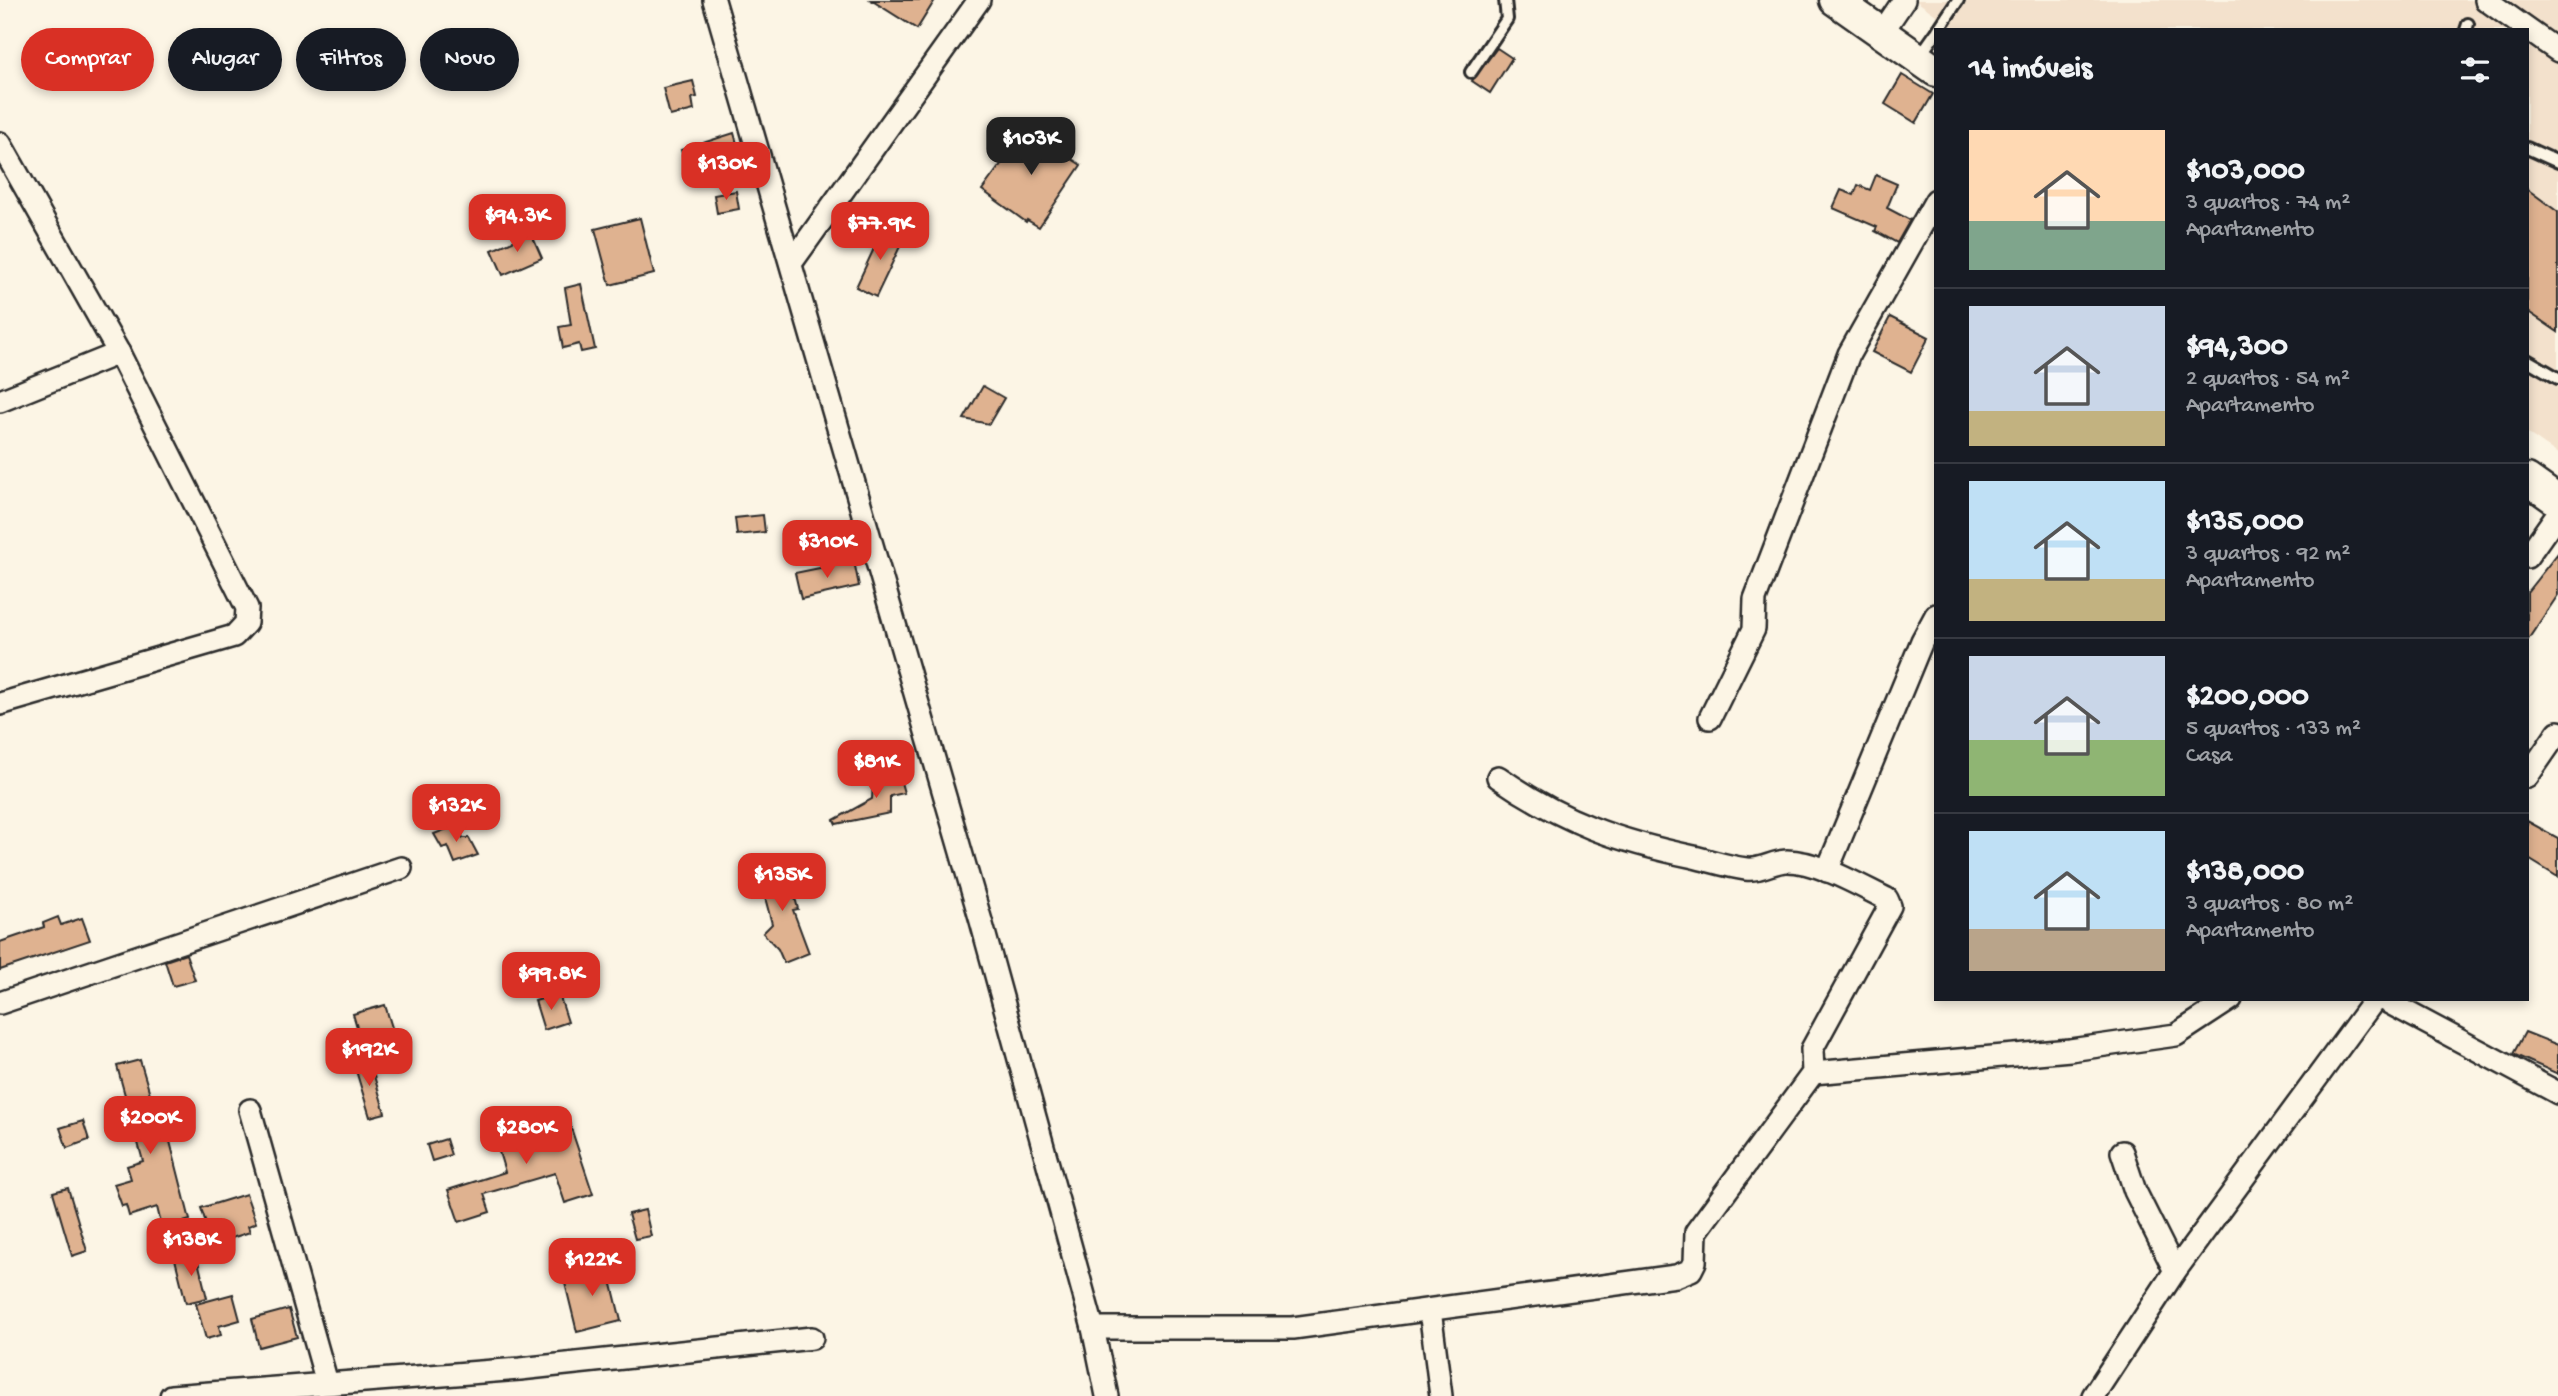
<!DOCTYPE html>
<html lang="pt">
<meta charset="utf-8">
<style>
:root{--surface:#171b24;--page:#242831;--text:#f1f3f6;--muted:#9ea1a6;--line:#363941;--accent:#d93025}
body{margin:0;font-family:"Gochi Hand",sans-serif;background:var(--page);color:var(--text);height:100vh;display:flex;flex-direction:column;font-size:26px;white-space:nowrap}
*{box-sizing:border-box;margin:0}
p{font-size:23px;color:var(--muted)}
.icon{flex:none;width:38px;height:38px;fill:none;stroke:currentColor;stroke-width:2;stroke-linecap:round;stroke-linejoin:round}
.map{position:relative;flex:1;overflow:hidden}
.drawer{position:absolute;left:1934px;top:28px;width:595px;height:973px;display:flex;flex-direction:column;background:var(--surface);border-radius:0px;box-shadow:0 4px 10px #0003}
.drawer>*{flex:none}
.banner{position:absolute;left:21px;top:28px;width:665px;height:63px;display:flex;gap:14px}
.price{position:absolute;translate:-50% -60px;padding:0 16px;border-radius:14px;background:var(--accent);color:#fff;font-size:23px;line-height:46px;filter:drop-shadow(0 2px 4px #0008)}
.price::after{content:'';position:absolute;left:50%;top:42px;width:21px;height:16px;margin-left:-10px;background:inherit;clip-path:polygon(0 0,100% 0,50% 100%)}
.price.on{background:#222;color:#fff}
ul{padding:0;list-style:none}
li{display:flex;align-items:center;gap:21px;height:175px;padding:0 35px}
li+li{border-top:2px solid var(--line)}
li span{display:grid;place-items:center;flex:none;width:196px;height:140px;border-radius:0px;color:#555}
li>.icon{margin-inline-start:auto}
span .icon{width:84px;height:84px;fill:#fffc;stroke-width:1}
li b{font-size:30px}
h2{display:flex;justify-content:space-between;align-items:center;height:84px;padding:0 35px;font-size:30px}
.chip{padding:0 24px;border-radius:32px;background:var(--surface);box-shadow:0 4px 10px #0003;font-size:24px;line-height:63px}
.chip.on{background:var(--accent);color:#fff}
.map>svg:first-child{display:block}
</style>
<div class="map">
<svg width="2558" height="1396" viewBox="0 0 2558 1396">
<rect width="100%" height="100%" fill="#fcf5e5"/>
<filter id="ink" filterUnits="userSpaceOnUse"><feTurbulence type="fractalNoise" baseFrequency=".0143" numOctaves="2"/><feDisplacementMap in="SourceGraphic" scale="14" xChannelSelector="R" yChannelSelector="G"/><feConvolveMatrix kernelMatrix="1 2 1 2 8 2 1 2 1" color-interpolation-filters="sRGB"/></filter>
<g filter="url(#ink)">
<polygon fill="#f3e1cc" points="1915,0 2558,0 2558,454 2527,433 2527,30 1957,30"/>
<g fill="#dfb290" stroke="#2b2b2b" stroke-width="2">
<polygon points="871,0 935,0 917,29"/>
<polygon points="1497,48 1512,58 1490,93 1472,81"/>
<polygon points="1902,75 1933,94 1916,123 1885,104"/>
<polygon points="693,81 697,97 692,98 694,110 670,116 663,88"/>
<polygon points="1021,126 1081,165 1039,227 1027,220 1026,222 982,190 1004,160 1001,158"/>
<polygon points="734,133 738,147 708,157 712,169 689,176 681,150"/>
<polygon points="1876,175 1897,184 1887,208 1910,220 1897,243 1875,231 1877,227 1833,208 1841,190 1854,195 1858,185 1870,190"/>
<polygon points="2527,189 2558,212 2558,332 2527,311"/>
<polygon points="736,191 739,209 717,213 714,195"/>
<polygon points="640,218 654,274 610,285 595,229"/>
<polygon points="884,227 905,236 876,297 856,287"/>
<polygon points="531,233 542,258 503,275 492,250"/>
<polygon points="581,284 595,349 581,352 579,344 563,348 559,327 571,325 565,288"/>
<polygon points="1890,317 1929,337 1911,372 1872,352"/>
<polygon points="983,386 1004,398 989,424 964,419"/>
<polygon points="763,515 765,532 737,535 735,518"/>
<polygon points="2558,553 2558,595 2527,641 2527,592"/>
<polygon points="854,561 859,586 801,599 795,573"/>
<polygon points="888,775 899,775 904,793 890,796 890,813 836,824 834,820 872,799 873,783"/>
<polygon points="2527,821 2558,838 2558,877 2527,858"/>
<polygon points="457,825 463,838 469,838 478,855 455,863 448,846 442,848 434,834"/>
<polygon points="786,863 798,909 793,910 809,953 784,963 778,949 763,933 772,924 758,871"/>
<polygon points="58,917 61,925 82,918 90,940 0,970 0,942 44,927 43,923"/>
<polygon points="186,954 195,980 173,986 165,961"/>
<polygon points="559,994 568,1022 544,1030 535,1001"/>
<polygon points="385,1005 394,1034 362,1044 353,1014"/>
<polygon points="2525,1032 2558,1045 2558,1074 2513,1054"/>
<polygon points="369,1059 385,1113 370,1117 354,1064"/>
<polygon points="140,1060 153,1104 160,1102 190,1220 162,1228 157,1207 129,1216 126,1205 122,1206 114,1184 131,1179 127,1166 143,1161 117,1066"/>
<polygon points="517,1116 523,1137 569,1122 593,1194 565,1203 555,1173 484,1194 490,1212 459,1222 448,1190 505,1172 496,1142 491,1143 486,1125"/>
<polygon points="83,1121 89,1140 67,1148 60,1128"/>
<polygon points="446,1139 451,1155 432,1161 427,1145"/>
<polygon points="68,1188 87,1251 72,1256 53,1192"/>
<polygon points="246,1194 256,1223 248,1226 250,1232 213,1244 201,1208"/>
<polygon points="645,1210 651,1236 635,1239 628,1214"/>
<polygon points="196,1253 207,1298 186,1303 175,1259"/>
<polygon points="607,1264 621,1321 577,1332 563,1275"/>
<polygon points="233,1294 240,1320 219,1326 221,1335 206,1339 196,1304"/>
<polygon points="289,1309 297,1337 259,1347 252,1319"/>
</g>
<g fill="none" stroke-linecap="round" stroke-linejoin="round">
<g stroke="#2b2b2b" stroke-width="16">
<g id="lane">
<polyline points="1938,30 1958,0"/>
<polyline points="2466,30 2468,24"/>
<polyline points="1919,57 1936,33"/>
<polyline points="1471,72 1507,19 1505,0"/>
<polyline points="2527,148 2558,162"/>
<polyline points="2527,360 2558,378"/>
</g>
</g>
<g stroke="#2b2b2b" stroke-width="26">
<g id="street">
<polyline points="714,0 981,921 1093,1328"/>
<polyline points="2486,0 2558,51"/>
<polyline points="1881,34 1904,0"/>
<polyline points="0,143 119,353 247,608 246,623 234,636 0,704"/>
<polyline points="792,262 979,0"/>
<polyline points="0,401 119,353"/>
<polyline points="2527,557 2558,513"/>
<polyline points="1710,718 1754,629 1755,599 1849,354 1936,200"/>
<polyline points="2527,777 2558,732"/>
<polyline points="1827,871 1922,641 1936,615"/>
<polyline points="2382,999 2558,1093"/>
<polyline points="0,1003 401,868"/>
<polyline points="1813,1073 2070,1050 2176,1035 2231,999"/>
<polyline points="250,1110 327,1383"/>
<polyline points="2122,1152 2135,1191 2175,1271"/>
<polyline points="1430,1310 1441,1396"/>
<polyline points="171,1396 520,1369 812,1338"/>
<path d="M1107 1396 1093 1328H1293L1676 1276 1691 1270 1695 1262 1696 1232 1813 1073 1812 1049 1890 906 1887 899C1860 886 1818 861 1787 861 1773 861 1761 871 1746 869 1729 867 1711 861 1694 857 1617 841 1563 822 1498 777"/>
<polyline points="2093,1396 2175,1271 2375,999"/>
</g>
</g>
<g stroke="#2b2b2b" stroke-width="35">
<g id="secondary">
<polyline points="1835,0 1936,71"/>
<polyline points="2527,479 2558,501"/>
</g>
</g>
<use href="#lane" stroke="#fcf5e5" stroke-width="10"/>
<use href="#street" stroke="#fcf5e5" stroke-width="21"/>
<use href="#secondary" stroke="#fcf5e5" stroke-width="30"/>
</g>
</g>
</svg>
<b class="price on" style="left:1031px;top:177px">$103K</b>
<b class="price" style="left:726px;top:202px">$130K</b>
<b class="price" style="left:517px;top:254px">$94.3K</b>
<b class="price" style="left:880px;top:262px">$77.9K</b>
<b class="price" style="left:827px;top:580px">$310K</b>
<b class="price" style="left:876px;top:800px">$81K</b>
<b class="price" style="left:456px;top:844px">$132K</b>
<b class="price" style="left:782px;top:913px">$135K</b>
<b class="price" style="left:551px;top:1012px">$99.8K</b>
<b class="price" style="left:369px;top:1088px">$192K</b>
<b class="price" style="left:150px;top:1156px">$200K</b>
<b class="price" style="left:526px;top:1166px">$280K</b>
<b class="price" style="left:191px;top:1278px">$138K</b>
<b class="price" style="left:592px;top:1298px">$122K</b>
<div class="banner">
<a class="chip on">Comprar</a>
<a class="chip">Alugar</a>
<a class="chip">Filtros</a>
<a class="chip">Novo</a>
</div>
<section class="drawer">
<h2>14 imóveis<svg class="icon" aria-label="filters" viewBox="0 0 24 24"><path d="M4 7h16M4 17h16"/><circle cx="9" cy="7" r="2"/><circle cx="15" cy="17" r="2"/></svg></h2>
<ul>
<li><span style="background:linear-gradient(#ffd9b3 65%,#7fa58c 0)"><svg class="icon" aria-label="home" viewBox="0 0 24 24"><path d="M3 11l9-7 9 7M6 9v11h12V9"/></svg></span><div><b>$103,000</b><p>3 quartos · 74 m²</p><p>Apartamento</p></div></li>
<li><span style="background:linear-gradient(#c9d6e8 75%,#c2b280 0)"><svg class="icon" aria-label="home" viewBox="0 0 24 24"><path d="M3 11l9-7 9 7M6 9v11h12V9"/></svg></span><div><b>$94,300</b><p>2 quartos · 54 m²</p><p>Apartamento</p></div></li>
<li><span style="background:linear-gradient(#bfe0f5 70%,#c2b280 0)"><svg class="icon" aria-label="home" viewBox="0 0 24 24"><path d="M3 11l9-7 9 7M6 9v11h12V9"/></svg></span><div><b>$135,000</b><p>3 quartos · 92 m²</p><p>Apartamento</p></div></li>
<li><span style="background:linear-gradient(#c9d6e8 60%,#8fb573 0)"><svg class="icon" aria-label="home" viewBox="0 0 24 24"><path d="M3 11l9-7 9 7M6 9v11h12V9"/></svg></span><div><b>$200,000</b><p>5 quartos · 133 m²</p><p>Casa</p></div></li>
<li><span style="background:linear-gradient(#bfe0f5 70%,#b9a48a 0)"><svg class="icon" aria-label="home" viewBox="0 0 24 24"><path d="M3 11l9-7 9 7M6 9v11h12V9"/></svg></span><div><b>$138,000</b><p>3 quartos · 80 m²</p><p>Apartamento</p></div></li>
</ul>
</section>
</div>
